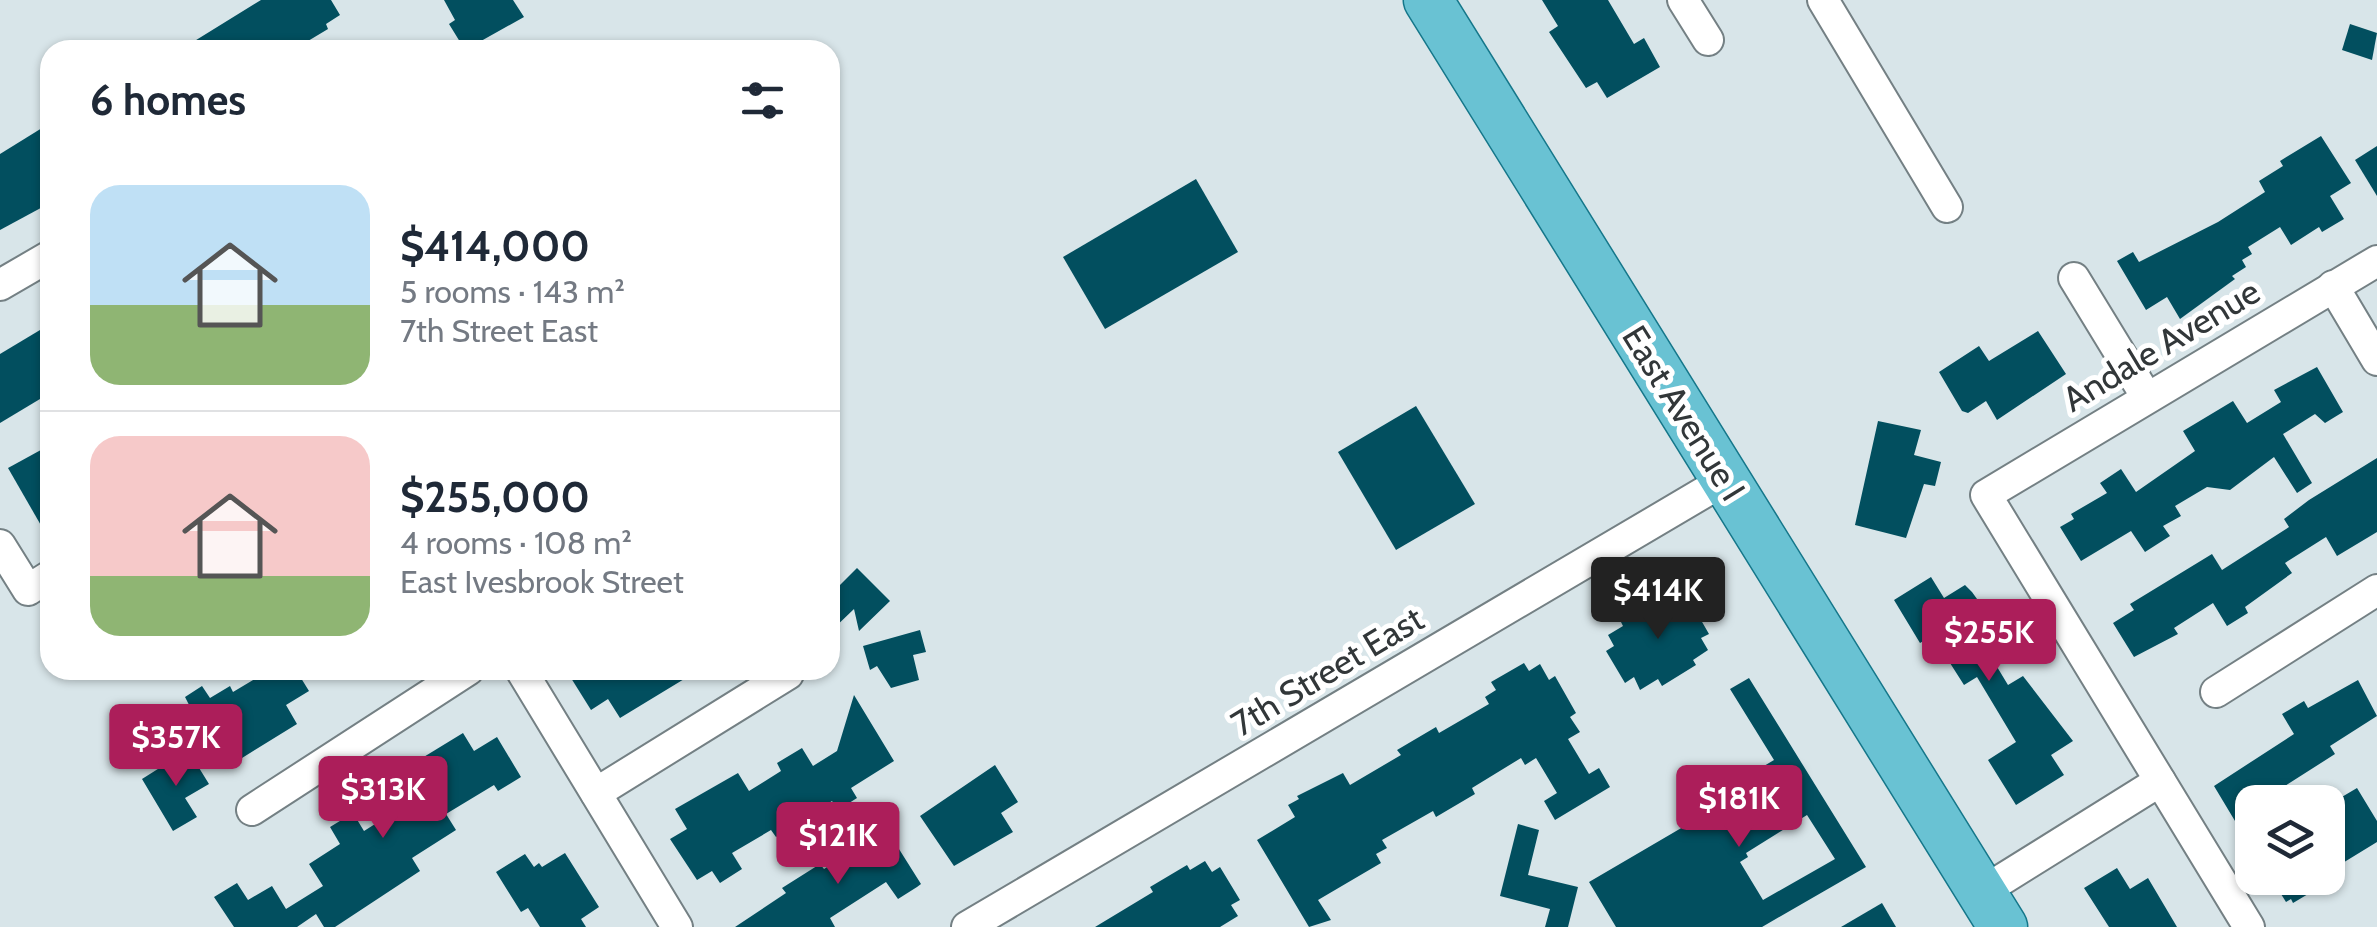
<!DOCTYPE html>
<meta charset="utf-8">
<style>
:root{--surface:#fff;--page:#f2f2f3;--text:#1f2937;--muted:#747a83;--line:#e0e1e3;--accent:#ac1e5a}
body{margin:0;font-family:Cabin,sans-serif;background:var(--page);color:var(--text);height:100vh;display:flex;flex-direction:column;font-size:38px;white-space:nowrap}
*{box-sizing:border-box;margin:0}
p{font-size:32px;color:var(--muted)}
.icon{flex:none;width:55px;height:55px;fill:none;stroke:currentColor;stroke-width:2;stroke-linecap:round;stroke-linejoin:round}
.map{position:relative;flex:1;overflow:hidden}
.panel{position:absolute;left:40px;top:40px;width:800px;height:640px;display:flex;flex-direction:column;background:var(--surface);border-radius:30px;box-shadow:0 2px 8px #0004}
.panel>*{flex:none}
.buttons{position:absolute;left:2235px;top:785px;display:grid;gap:20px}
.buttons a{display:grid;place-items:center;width:110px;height:110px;border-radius:20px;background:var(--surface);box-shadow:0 2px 8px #0004;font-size:50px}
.price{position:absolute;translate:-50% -85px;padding:0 22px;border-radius:10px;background:var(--accent);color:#fff;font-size:32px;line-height:65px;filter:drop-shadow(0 2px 5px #0008)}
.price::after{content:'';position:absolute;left:50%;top:60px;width:30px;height:22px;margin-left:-15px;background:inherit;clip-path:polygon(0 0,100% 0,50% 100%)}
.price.on{background:#222;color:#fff}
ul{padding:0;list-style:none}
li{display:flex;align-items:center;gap:30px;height:250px;padding:0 50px}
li+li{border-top:2px solid var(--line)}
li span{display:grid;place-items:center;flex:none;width:280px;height:200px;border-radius:30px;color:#555}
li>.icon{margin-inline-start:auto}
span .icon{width:120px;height:120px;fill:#fffc;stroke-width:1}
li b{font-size:42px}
h2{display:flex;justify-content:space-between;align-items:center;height:120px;padding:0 50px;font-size:42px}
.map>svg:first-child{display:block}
</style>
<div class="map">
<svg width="2377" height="927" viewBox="0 0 2377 927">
<rect width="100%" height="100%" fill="#d8e5e9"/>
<g fill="#024f5f" fill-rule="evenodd">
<polygon points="261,0 331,0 340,15 326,24 328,29 293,50 180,50"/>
<polygon points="444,0 513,0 524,17 465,50 449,24 455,20"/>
<polygon points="1542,0 1608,0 1634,44 1644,38 1660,67 1607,98 1597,82 1586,88 1549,32 1558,26"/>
<polygon points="2350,24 2377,33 2372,60 2342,50"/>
<polygon points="42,128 50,142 50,203 0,230 0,154"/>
<polygon points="2321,136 2351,183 2330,196 2344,219 2322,232 2319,227 2291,245 2280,227 2248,247 2252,254 2242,260 2246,267 2232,276 2235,279 2180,319 2167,297 2146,310 2117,261 2133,252 2139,262 2218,222 2265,192 2259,181 2283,166 2280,161"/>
<polygon points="2377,146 2377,196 2355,160"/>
<polygon points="1196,179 1238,252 1105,329 1063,257"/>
<polygon points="50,324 50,393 0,423 0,354"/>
<polygon points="2038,331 2066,374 1997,420 1986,401 1968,413 1962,411 1939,372 1979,346 1989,361"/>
<polygon points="2317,367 2343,412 2325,423 2315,414 2283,434 2312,483 2297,493 2274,457 2230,490 2207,487 2175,506 2181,516 2163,526 2170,536 2145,552 2131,531 2081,561 2060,527 2074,519 2071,514 2107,493 2100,483 2121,469 2136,492 2195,451 2183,431 2233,401 2247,423 2281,402 2274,390"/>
<polygon points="1416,406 1475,504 1396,550 1338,452"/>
<polygon points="1878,421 1921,430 1914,455 1941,462 1935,486 1924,484 1906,538 1855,525"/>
<polygon points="50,445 50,541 8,468"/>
<polygon points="2377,458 2377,532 2337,556 2326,537 2285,563 2292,573 2245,607 2248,613 2227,626 2213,603 2174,628 2178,634 2134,657 2113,623 2134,610 2130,604 2212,554 2222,570 2289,527 2284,519 2309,500"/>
<polygon points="857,568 890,601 859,631 854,609 830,632 830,595"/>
<polygon points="1931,577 1944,598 1965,585 1972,592 2000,631 1982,642 2008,685 2023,676 2073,741 2051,755 2064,775 2016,805 1988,760 2016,742 1977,677 1964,685 1950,663 1936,659 1925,640 1920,643 1894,600"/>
<polygon points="1676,595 1682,606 1690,601 1709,634 1701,638 1708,650 1693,660 1696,665 1662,686 1658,679 1640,690 1634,677 1625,683 1606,651 1614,646 1608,635 1623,626 1620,620 1657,598 1661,604"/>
<polygon points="920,630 926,652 913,655 919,680 891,688 877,666 870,670 863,646"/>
<polygon points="1524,663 1529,671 1540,664 1549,680 1555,676 1576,713 1570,717 1580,732 1568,739 1589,774 1599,768 1610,787 1555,820 1544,801 1557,793 1536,758 1525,765 1521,758 1472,788 1475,794 1436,817 1433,811 1382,840 1387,848 1376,854 1381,863 1318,900 1331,920 1309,927 1257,840 1295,817 1288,805 1299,799 1297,796 1343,773 1350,785 1401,755 1397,750 1436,727 1439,733 1489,704 1485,697 1496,690 1491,682"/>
<polygon points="270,670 296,670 309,691 286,705 297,724 242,758 228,736 224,738 221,732 207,740 185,697 202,686 210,698 230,686 233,692"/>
<polygon points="566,670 699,670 620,718 608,699 591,710"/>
<path d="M1749 678 1866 867 1762 927H1616L1589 882 1695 820 1698 827 1739 803 1729 787 1774 760 1730 689ZM1807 815 1835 859 1763 900 1740 862 1748 857 1746 853Z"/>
<polygon points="2358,680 2377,716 2330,746 2335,754 2260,802 2252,802 2252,810 2235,821 2214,786 2294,734 2282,714 2304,701 2308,708"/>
<polygon points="854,695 894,761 851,788 857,798 838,810 832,801 776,837 771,830 732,853 742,869 720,883 712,871 697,880 670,839 687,829 675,809 738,773 749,791 781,771 777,763 802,748 813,766 837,751"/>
<polygon points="463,733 474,751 497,737 521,777 498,791 494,785 446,814 456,830 412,858 420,871 335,927 324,927 316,914 297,927 234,927 214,897 237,883 248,900 272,886 286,909 323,886 309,864 340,844 330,827 353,813 364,831 402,807 397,799 420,784 409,766"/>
<polygon points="188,750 209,784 185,798 197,817 173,831 142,779"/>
<polygon points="995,765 1018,802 1001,813 1013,832 954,866 920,816"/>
<polygon points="2357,788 2377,821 2377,842 2328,872 2328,821 2337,815 2330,804"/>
<polygon points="1518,824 1539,830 1528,875 1578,887 1568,927 1545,927 1550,909 1500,896"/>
<polygon points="887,830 921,884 917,887 898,899 886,882 830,918 835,927 735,927 786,893 782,888 820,864 824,869"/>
<polygon points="565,853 599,907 581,919 586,927 540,927 528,908 521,912 496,872 525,854 534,867 539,863 542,867"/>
<polygon points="1205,861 1212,872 1220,867 1240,900 1231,905 1238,916 1220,927 1095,927 1153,892 1150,887 1187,865 1190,870"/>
<polygon points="2117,868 2130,889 2148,878 2177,927 2109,927 2084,888"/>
<polygon points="2271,878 2335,878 2293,903 2291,899 2286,902"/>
<polygon points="1882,903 1896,927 1841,927"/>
</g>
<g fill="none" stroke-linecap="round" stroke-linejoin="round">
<g stroke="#748084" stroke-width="34">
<g id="street">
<polyline points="1683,0 1708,40"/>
<polyline points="1823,0 1947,207"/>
<polyline points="2074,278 2146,396"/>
<polyline points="0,285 50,256"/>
<polyline points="2333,286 2377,360"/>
<polyline points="0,545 28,590 50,576"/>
<polyline points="521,670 677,927"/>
<polyline points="2216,692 2377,590"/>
<polyline points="596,793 788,674"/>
<polyline points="252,810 468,670"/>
<polyline points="1982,892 2160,781"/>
<polyline points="967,927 1725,480"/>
<polyline points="2249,927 1986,495 2377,261"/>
</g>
</g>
<g stroke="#15778a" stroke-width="51">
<polyline id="primary" points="1428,0 2003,927"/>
</g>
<use href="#street" stroke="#fff" stroke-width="30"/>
<use href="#primary" stroke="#69c2d3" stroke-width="48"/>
</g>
<g text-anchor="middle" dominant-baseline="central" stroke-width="10" stroke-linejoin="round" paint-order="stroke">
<g font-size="35" fill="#323739" stroke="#fff">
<text transform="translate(2161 345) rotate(-31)">Andale Avenue</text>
<text transform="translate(1684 413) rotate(58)">East Avenue I</text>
<text transform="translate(1327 671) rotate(-31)">7th Street East</text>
</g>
</g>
</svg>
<div class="buttons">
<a><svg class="icon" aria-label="layers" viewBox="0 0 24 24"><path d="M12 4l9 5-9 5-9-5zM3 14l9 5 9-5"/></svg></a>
</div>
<b class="price on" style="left:1658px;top:642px">$414K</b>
<b class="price" style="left:1989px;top:684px">$255K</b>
<b class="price" style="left:176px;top:789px">$357K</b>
<b class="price" style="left:383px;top:841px">$313K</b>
<b class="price" style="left:1739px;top:850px">$181K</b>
<b class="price" style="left:838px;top:887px">$121K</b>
<section class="panel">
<h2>6 homes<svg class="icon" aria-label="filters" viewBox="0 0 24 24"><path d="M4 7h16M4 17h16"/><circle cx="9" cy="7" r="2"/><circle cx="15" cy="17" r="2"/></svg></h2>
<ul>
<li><span style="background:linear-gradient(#bfe0f5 60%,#8fb573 0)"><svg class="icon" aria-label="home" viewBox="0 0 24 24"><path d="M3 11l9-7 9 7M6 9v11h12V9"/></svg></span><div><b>$414,000</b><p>5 rooms · 143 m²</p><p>7th Street East</p></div></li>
<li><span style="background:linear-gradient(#f6c9c9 70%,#8fb573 0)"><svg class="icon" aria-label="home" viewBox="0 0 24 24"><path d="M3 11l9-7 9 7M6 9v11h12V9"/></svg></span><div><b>$255,000</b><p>4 rooms · 108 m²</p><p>East Ivesbrook Street</p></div></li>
</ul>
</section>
</div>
